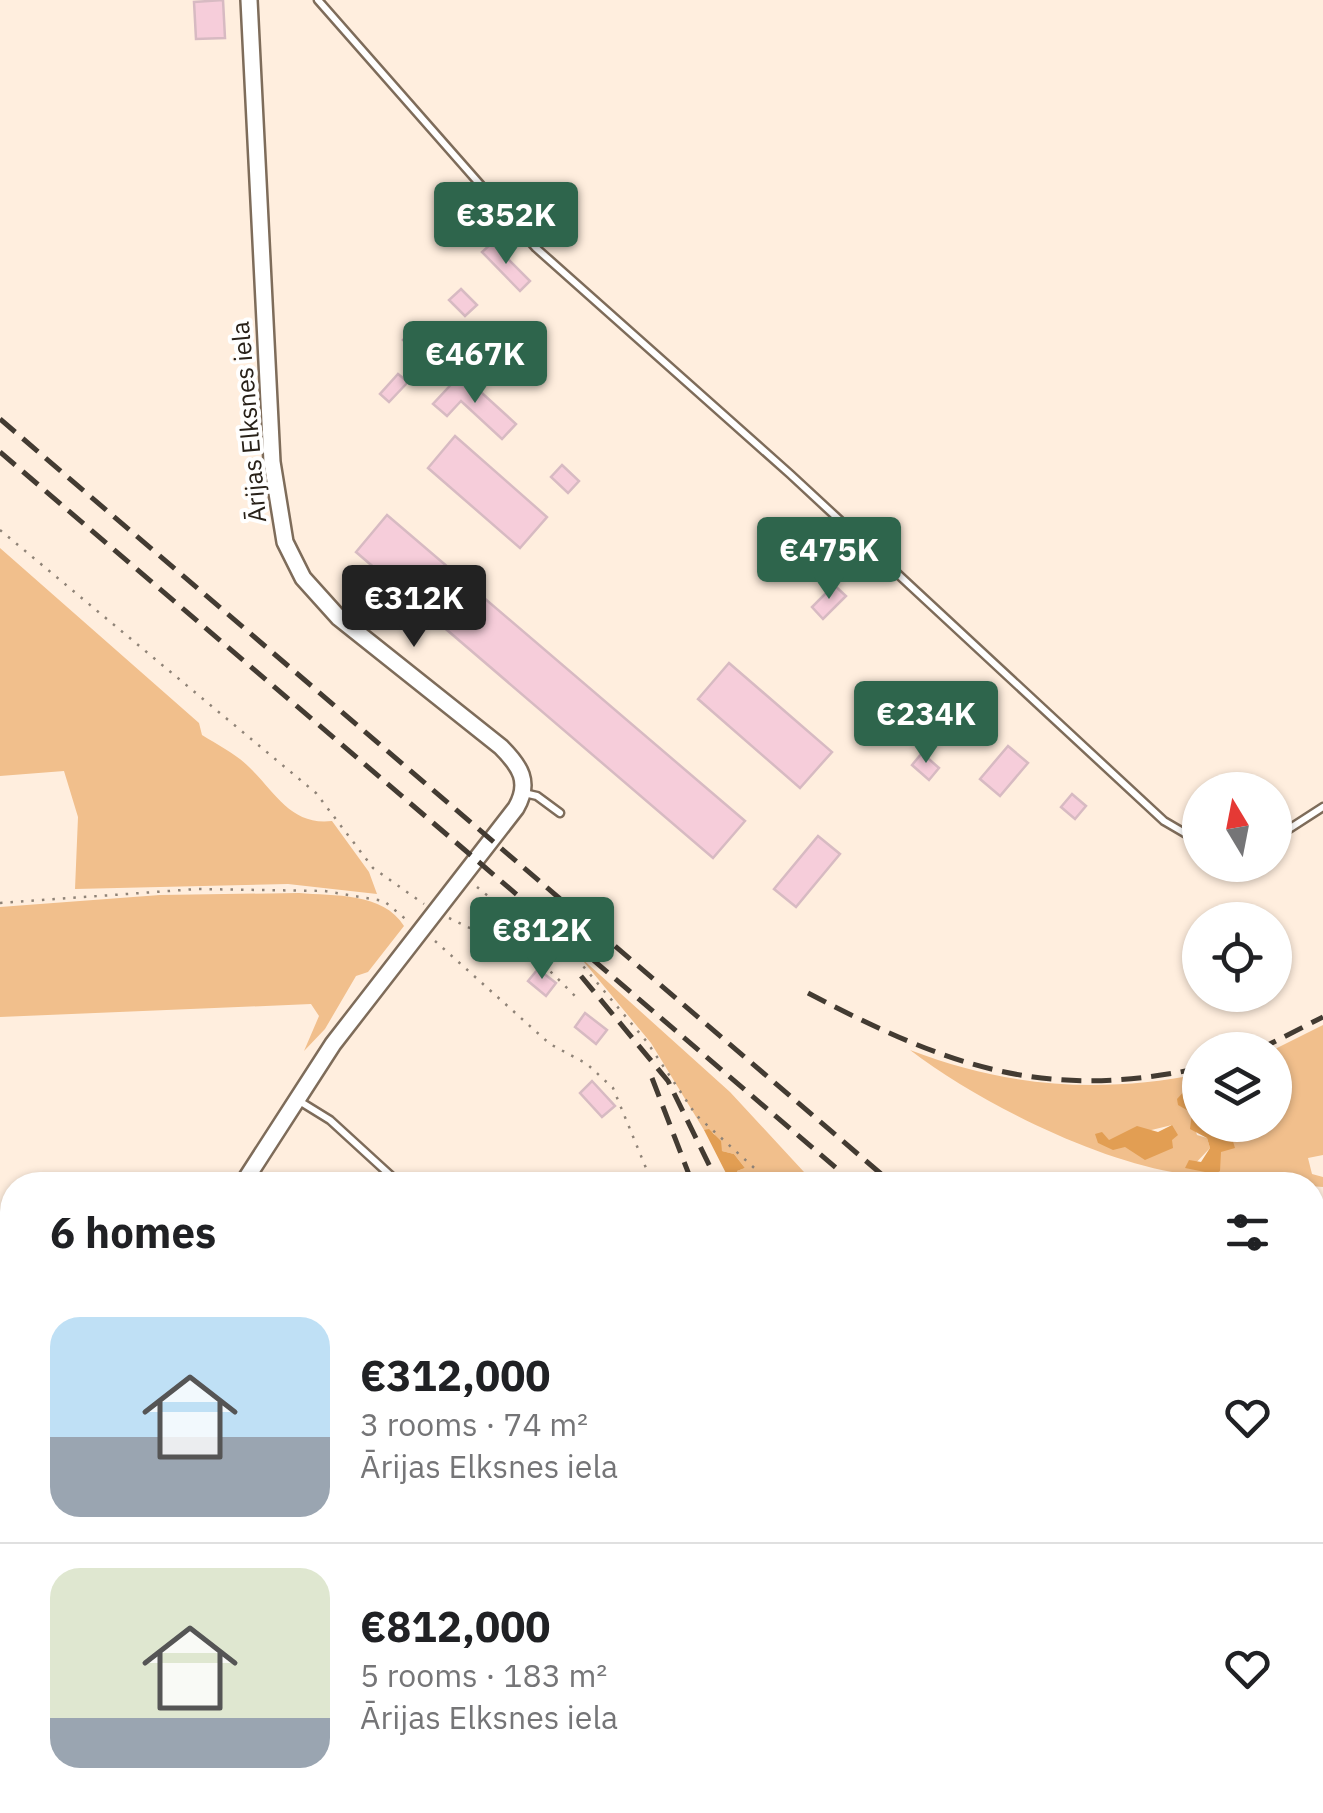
<!DOCTYPE html>
<meta charset="utf-8">
<style>
:root{--surface:#fff;--page:#f2f2f2;--text:#202124;--muted:#757577;--line:#e0e0e0;--accent:#2e654c}
body{margin:0;font-family:"IBM Plex Sans",sans-serif;background:var(--page);color:var(--text);height:100vh;display:flex;flex-direction:column;font-size:38px;white-space:nowrap}
*{box-sizing:border-box;margin:0}
p{font-size:32px;color:var(--muted)}
.icon{flex:none;width:55px;height:55px;fill:none;stroke:currentColor;stroke-width:2;stroke-linecap:round;stroke-linejoin:round}
.map{position:relative;flex:1;overflow:hidden}
.sheet{position:absolute;left:0px;top:1172px;width:1325px;height:642px;display:flex;flex-direction:column;background:var(--surface);border-radius:40px 40px 0 0;box-shadow:0 2px 8px #0004}
.sheet>*{flex:none}
.needle{width:65px;rotate:350deg}
.controls{position:absolute;left:1182px;top:772px;display:grid;gap:20px}
.controls a{display:grid;place-items:center;width:110px;height:110px;border-radius:50%;background:var(--surface);box-shadow:0 2px 8px #0004;font-size:50px}
.price{position:absolute;translate:-50% -85px;padding:0 22px;border-radius:10px;background:var(--accent);color:#fff;font-size:32px;line-height:65px;filter:drop-shadow(0 2px 5px #0008)}
.price::after{content:'';position:absolute;left:50%;top:60px;width:30px;height:22px;margin-left:-15px;background:inherit;clip-path:polygon(0 0,100% 0,50% 100%)}
.price.on{background:#222;color:#fff}
ul{padding:0;list-style:none}
li{display:flex;align-items:center;gap:30px;height:250px;padding:0 50px}
li+li{border-top:2px solid var(--line)}
li span{display:grid;place-items:center;flex:none;width:280px;height:200px;border-radius:30px;color:#555}
li>.icon{margin-inline-start:auto}
span .icon{width:120px;height:120px;fill:#fffc;stroke-width:1}
li b{font-size:42px}
h2{display:flex;justify-content:space-between;align-items:center;height:120px;padding:0 50px;font-size:42px}
.map>svg:first-child{display:block}
</style>
<div class="map">
<svg width="1323" height="1813" viewBox="0 0 1323 1813">
<rect width="100%" height="100%" fill="#ffeede"/>
<g fill="#f1bf8c" fill-rule="evenodd">
<path d="M0 548 199 723 202 735C218 745 236 754 249 767 275 792 291 826 332 821L369 872 377 894 288 884 75 889 78 817 64 771 0 776Z"/>
<path d="M299 893C334 896 383 892 404 926L368 972 356 976 325 1029 304 1051 319 1016 311 1004 0 1017V907L160 895Z"/>
<polygon points="579,956 730,1092 816,1185 743,1185 737,1171 745,1168 734,1154 722,1151 714,1133 704,1130 651,1043"/>
<path d="M1323 1025V1155L1308 1158 1312 1174 1323 1177V1187C1275 1183 1222 1181 1172 1172 1088 1157 977 1101 910 1050 1007 1087 1098 1094 1200 1074L1194 1080 1200 1085V1093L1193 1088 1192 1119 1197 1135 1207 1138 1210 1148 1191 1168 1218 1166 1220 1152 1233 1140 1219 1125H1275L1273 1050ZM1172 1125V1140L1147 1158 1124 1146 1098 1143Z"/>
<polygon points="925,1803 1187,1803 1178,1813 931,1813"/>
</g>
<g fill="#e29e53">
<polygon points="1187,1088 1200,1093 1200,1125 1219,1125 1221,1130 1234,1127 1236,1131 1231,1135 1235,1148 1221,1152 1220,1171 1215,1174 1185,1168 1189,1160 1201,1162 1210,1148 1207,1138 1190,1129 1192,1113 1178,1105 1177,1099"/>
<polygon points="1172,1125 1178,1135 1172,1140 1173,1148 1145,1160 1125,1147 1113,1150 1098,1143 1095,1134 1102,1132 1109,1140 1137,1126 1158,1132"/>
<polygon points="709,1129 721,1141 722,1151 734,1154 745,1168 737,1171 743,1185 732,1185 704,1130"/>
<polygon points="836,1803 925,1803 931,1813 837,1813"/>
</g>
<g fill="#f6cdda" stroke="#d7bac2" stroke-width="2.5">
<polygon points="223,0 225,38 196,39 194,2"/>
<polygon points="492,243 530,281 520,291 482,252"/>
<polygon points="461,289 477,305 465,316 449,300"/>
<polygon points="413,329 436,350 426,362 403,340"/>
<polygon points="398,374 408,382 389,402 380,394"/>
<polygon points="461,374 516,424 502,439 461,401 447,416 433,404"/>
<polygon points="455,436 547,517 520,548 428,468"/>
<polygon points="562,465 579,481 568,493 551,477"/>
<polygon points="387,515 745,821 713,858 356,552"/>
<polygon points="834,585 846,596 823,619 812,607"/>
<polygon points="729,663 832,752 800,788 698,699"/>
<polygon points="1008,746 1028,763 1000,796 980,779"/>
<polygon points="922,753 939,768 929,780 912,765"/>
<polygon points="1072,794 1086,806 1075,819 1061,807"/>
<polygon points="818,836 840,854 796,907 774,889"/>
<polygon points="538,969 556,983 546,996 528,981"/>
<polygon points="585,1013 607,1030 596,1044 575,1027"/>
<polygon points="592,1081 615,1106 602,1117 580,1093"/>
<polygon points="597,1802 644,1802 639,1813 592,1813"/>
</g>
<g fill="none" stroke-linecap="round" stroke-linejoin="round">
<g stroke="#7e6c5a" stroke-width="11">
<g id="service">
<polyline points="318,0 536,248 790,474 1164,821 1200,842"/>
<polyline points="524,793 537,796 560,813"/>
<polyline points="1275,838 1323,807"/>
<polyline points="296,1099 330,1120 401,1185"/>
</g>
</g>
<g stroke="#7e6c5a" stroke-width="18">
<g id="minor">
<polyline points="1312,1673 1323,1684"/>
<polyline points="1247,1802 1253,1813"/>
</g>
</g>
<g stroke="#7e6c5a" stroke-width="20">
<g id="tertiary">
<path d="M242 1185 333 1044 516 808C531 782 520 766 501 747L339 618 303 578 285 542 272 462 249 0"/>
<polyline points="0,1583 12,1563"/>
</g>
</g>
<g stroke="#8f8377" stroke-width="2.5" stroke-dasharray="2.5 8" stroke-linecap="butt">
<polyline points="0,530 316,793 373,868 424,904"/>
<polyline points="477,887 514,917"/>
<polyline points="0,903 197,889 325,891 384,901 409,922"/>
<polyline points="449,918 541,962 577,998"/>
<polyline points="516,918 553,937 578,960 647,1042 696,1115 773,1185"/>
<polyline points="519,922 549,965"/>
<polyline points="435,941 550,1044 587,1064 613,1088 653,1185"/>
</g>
<use href="#service" stroke="#fff" stroke-width="6"/>
<use href="#minor" stroke="#fff" stroke-width="12"/>
<use href="#tertiary" stroke="#fff" stroke-width="15"/>
<g stroke="#433b32" stroke-width="5" stroke-dasharray="20 10" stroke-linecap="butt">
<polyline points="0,419 894,1185"/>
<polyline points="0,452 856,1185"/>
<polyline points="581,976 668,1081 719,1185"/>
<path d="M808 993C946 1065 1042 1102 1200 1068"/>
<polyline points="1258,1050 1323,1017"/>
<polyline points="652,1078 693,1185"/>
<polyline points="1312,1560 1323,1569"/>
<polyline points="1312,1583 1323,1592"/>
<polyline points="821,1802 823,1813"/>
<polyline points="878,1802 882,1813"/>
</g>
</g>
<g text-anchor="middle" dominant-baseline="central" stroke-width="8" stroke-linejoin="round" paint-order="stroke">
<g font-size="25" fill="#282119" stroke="#fff">
<text transform="translate(248 422) rotate(-95)">Ārijas Elksnes iela</text>
</g>
</g>
</svg>
<div class="controls">
<a><svg class="needle" viewBox="-14 -14 28 28"><path d="M0-13l5 13h-10z" fill="#e53935"/><path d="M0 13l5-13h-10z" fill="#757577"/></svg></a>
<a><svg class="icon" aria-label="locate" viewBox="0 0 24 24"><circle cx="12" cy="12" r="6"/><path d="M12 2v4M12 18v4M2 12h4M18 12h4"/></svg></a>
<a><svg class="icon" aria-label="layers" viewBox="0 0 24 24"><path d="M12 4l9 5-9 5-9-5zM3 14l9 5 9-5"/></svg></a>
</div>
<b class="price" style="left:506px;top:267px">€352K</b>
<b class="price" style="left:475px;top:406px">€467K</b>
<b class="price" style="left:829px;top:602px">€475K</b>
<b class="price on" style="left:414px;top:650px">€312K</b>
<b class="price" style="left:926px;top:766px">€234K</b>
<b class="price" style="left:542px;top:982px">€812K</b>
<section class="sheet">
<h2>6 homes<svg class="icon" aria-label="filters" viewBox="0 0 24 24"><path d="M4 7h16M4 17h16"/><circle cx="9" cy="7" r="2"/><circle cx="15" cy="17" r="2"/></svg></h2>
<ul>
<li><span style="background:linear-gradient(#bfe0f5 60%,#9aa5b1 0)"><svg class="icon" aria-label="home" viewBox="0 0 24 24"><path d="M3 11l9-7 9 7M6 9v11h12V9"/></svg></span><div><b>€312,000</b><p>3 rooms · 74 m²</p><p>Ārijas Elksnes iela</p></div><svg class="icon" aria-label="heart" viewBox="0 0 24 24"><path d="M12 20l-8-8c-3-5 5-10 8-4 3-6 11-1 8 4z"/></svg></li>
<li><span style="background:linear-gradient(#dfe7d0 75%,#9aa5b1 0)"><svg class="icon" aria-label="home" viewBox="0 0 24 24"><path d="M3 11l9-7 9 7M6 9v11h12V9"/></svg></span><div><b>€812,000</b><p>5 rooms · 183 m²</p><p>Ārijas Elksnes iela</p></div><svg class="icon" aria-label="heart" viewBox="0 0 24 24"><path d="M12 20l-8-8c-3-5 5-10 8-4 3-6 11-1 8 4z"/></svg></li>
</ul>
</section>
</div>
